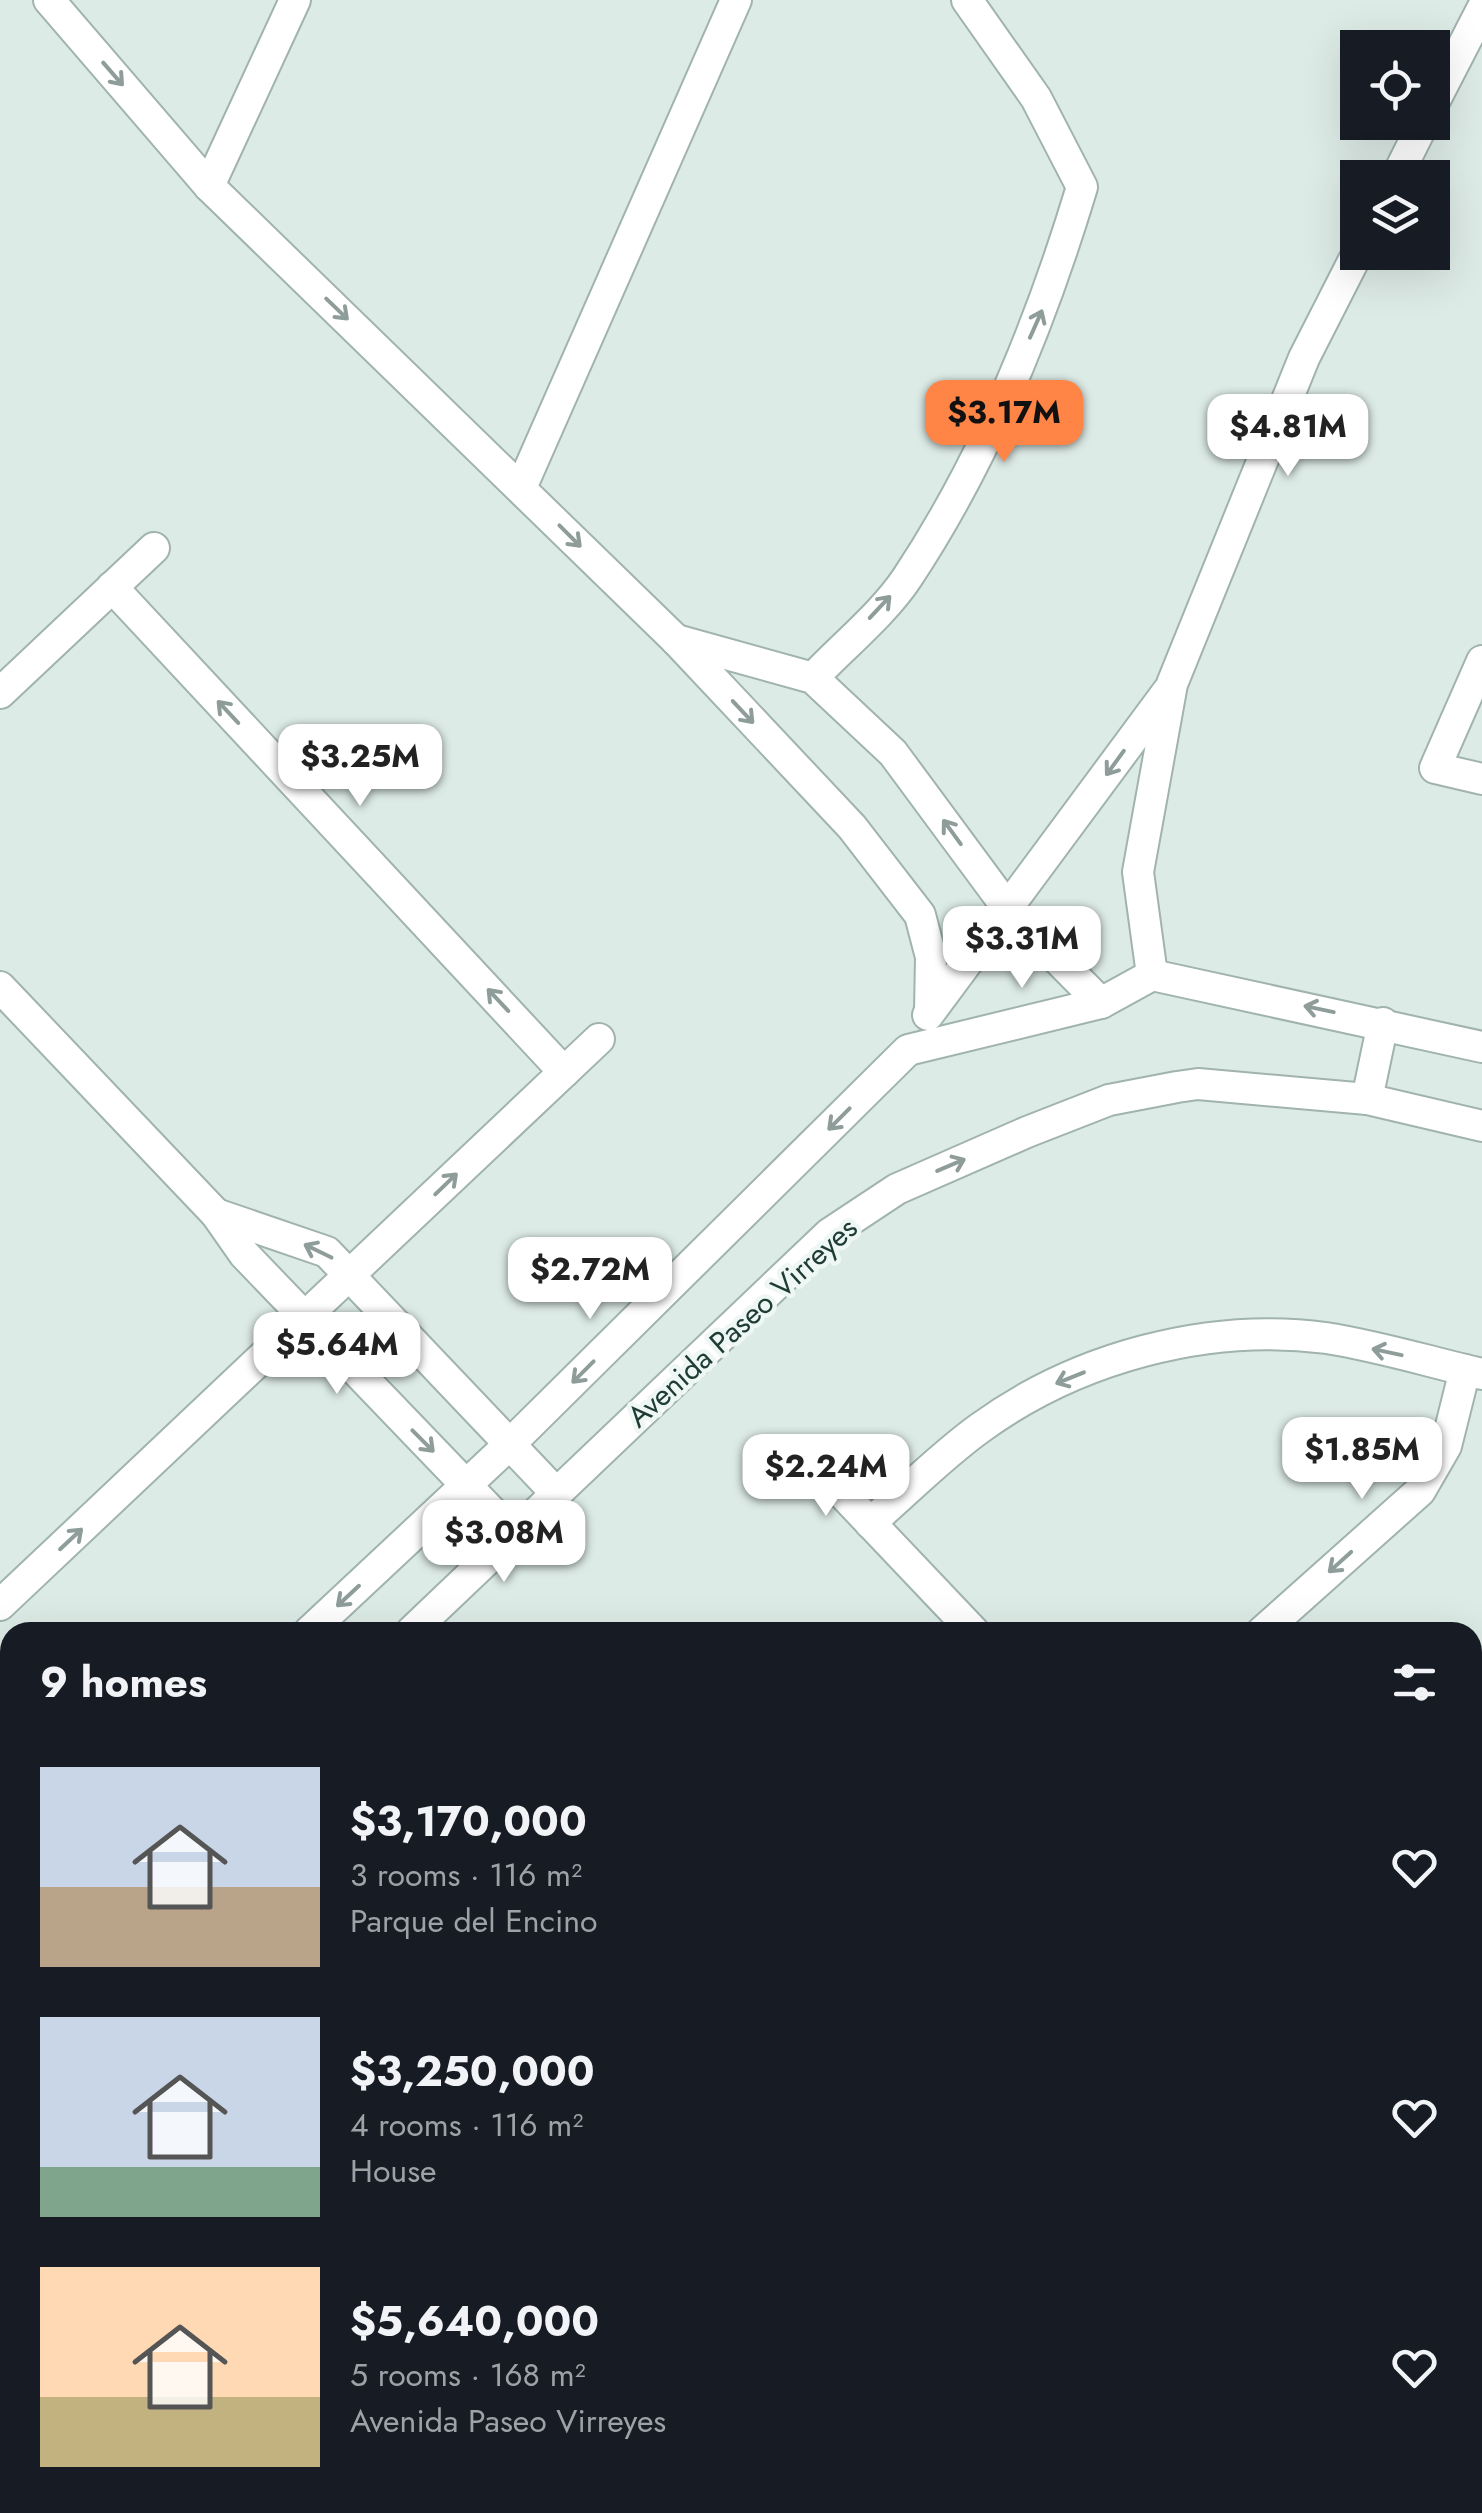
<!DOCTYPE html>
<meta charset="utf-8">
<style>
:root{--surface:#171b24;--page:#20242c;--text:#f1f3f6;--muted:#9ea1a6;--accent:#ff8547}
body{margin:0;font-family:Jost,sans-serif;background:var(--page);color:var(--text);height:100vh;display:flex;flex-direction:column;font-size:38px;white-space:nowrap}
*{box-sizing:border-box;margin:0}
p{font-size:32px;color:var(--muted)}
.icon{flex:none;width:55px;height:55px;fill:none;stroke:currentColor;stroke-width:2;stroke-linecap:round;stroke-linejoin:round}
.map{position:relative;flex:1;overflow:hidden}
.side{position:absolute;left:0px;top:1622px;width:1482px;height:892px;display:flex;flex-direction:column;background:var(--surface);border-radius:30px 30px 0 0;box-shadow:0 10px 40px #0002}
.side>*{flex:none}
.controls{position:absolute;left:1340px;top:30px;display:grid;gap:20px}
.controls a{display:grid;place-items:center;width:110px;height:110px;border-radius:0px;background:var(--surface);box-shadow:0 10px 40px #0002;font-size:50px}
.price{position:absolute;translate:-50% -85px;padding:0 22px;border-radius:20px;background:#fff;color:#222;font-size:32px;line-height:65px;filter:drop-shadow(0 2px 5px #0008)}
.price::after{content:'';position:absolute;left:50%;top:60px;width:30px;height:22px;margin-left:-15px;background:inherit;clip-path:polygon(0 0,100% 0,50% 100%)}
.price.current{background:var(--accent);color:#111}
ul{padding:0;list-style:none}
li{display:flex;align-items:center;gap:30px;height:250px;padding:0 40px}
li span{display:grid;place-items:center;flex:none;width:280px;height:200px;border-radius:0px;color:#555}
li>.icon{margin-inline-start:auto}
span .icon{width:120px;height:120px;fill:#fffc;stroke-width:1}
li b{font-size:42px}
h2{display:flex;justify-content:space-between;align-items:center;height:120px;padding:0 40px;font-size:42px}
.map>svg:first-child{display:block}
</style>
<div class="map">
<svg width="1482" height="2513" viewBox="0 0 1482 2513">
<rect width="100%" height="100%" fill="#ddebe6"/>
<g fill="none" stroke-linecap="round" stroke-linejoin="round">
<g stroke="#a0b3ae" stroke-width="34">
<g id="minor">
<polyline points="49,0 209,186 676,640 852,827 920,915 931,957 930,1011"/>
<polyline points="1432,106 1482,9"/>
<polyline points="1396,178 1424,122"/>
<polyline points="209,186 295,0"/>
<polyline points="521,488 736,0"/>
<polyline points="112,587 564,1072"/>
<polyline points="676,640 813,678 893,753 1009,910 1101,1003"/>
<polyline points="1482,661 1435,768 1482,779"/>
<path d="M813 678C843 646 883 614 907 578 986 459 1041 323 1082 187L1036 98 967 0"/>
<polyline points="0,693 154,548"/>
<polyline points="1152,975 1138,872 1172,684 1304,358 1358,252"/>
<polyline points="0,987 216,1214 244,1254 513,1534"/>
<polyline points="928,1015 1168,691"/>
<polyline points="1367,1099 1383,1023"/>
<polyline points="216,1214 327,1252 557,1494"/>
<polyline points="824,1474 974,1632"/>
<path d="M870 1523C906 1492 941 1456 980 1428 1076 1358 1207 1322 1326 1338 1378 1346 1430 1362 1482 1374"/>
<polyline points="0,1605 599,1039"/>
<polyline points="309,1632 510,1444 908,1050 1101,1003 1152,975 1482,1047"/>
<polyline points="411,1632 829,1234 897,1189 1027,1132 1109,1100 1177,1087 1198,1084 1367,1099 1482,1126"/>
<polyline points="1262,1632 1420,1491 1446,1446 1465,1370"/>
<polyline points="0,1922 10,1912"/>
<polyline points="1472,1958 1482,1949"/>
<polyline points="0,2022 10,2013"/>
<polyline points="1472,2158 1482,2169"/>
<polyline points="422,2505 429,2513"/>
<polyline points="902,2505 909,2513"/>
<polyline points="1373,2505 1381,2513"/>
<polyline points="1463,2513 1470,2505"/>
</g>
</g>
<g stroke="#a0b3ae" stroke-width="34">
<g id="tertiary">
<polyline points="0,2412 10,2422"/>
<polyline points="89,2505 97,2513"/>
</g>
</g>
<use href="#minor" stroke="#fff" stroke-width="30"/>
<use href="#tertiary" stroke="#fff" stroke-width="30"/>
</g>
<defs><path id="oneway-shaft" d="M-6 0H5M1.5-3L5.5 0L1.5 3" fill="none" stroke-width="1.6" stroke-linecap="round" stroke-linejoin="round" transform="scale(2.5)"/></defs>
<g stroke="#8e9d9a">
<use href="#oneway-shaft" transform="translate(113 74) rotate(49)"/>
<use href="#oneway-shaft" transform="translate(337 309) rotate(44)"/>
<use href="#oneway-shaft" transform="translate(1036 324) rotate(-66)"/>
<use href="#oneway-shaft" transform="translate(570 536) rotate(45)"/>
<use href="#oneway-shaft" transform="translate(880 607) rotate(-47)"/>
<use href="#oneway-shaft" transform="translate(228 712) rotate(-133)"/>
<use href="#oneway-shaft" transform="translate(743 712) rotate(47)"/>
<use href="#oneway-shaft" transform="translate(1115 763) rotate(126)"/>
<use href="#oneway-shaft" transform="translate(952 832) rotate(-126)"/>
<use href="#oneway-shaft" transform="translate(498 1000) rotate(-133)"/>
<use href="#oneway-shaft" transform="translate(1319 1009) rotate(-168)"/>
<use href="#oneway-shaft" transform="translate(839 1119) rotate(135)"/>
<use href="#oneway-shaft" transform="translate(951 1165) rotate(-23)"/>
<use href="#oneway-shaft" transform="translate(446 1184) rotate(-44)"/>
<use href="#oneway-shaft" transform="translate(318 1251) rotate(-154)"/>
<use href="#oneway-shaft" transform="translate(1387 1352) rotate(-168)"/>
<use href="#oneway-shaft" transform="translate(583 1372) rotate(135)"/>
<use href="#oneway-shaft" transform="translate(1070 1378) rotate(158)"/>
<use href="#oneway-shaft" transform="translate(423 1441) rotate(45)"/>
<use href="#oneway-shaft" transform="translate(71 1539) rotate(-43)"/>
<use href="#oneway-shaft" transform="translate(1340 1562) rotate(138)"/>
<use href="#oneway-shaft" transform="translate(348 1596) rotate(137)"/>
</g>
<g text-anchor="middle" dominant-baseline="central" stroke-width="9" stroke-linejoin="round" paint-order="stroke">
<g font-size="30" fill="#1e3b36" stroke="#eef7f3">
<text transform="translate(742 1322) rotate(-42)">Avenida Paseo Virreyes</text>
</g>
</g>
</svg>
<div class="controls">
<a><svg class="icon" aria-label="locate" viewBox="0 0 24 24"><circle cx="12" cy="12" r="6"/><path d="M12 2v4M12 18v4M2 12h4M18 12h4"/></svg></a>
<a><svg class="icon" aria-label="layers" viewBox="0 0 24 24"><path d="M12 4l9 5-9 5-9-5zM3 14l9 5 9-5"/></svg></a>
</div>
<b class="price current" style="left:1004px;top:465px">$3.17M</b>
<b class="price" style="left:1288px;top:479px">$4.81M</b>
<b class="price" style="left:360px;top:809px">$3.25M</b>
<b class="price" style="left:1022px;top:991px">$3.31M</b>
<b class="price" style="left:590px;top:1322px">$2.72M</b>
<b class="price" style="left:337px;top:1397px">$5.64M</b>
<b class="price" style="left:1362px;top:1502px">$1.85M</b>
<b class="price" style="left:826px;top:1519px">$2.24M</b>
<b class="price" style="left:504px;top:1585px">$3.08M</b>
<section class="side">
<h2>9 homes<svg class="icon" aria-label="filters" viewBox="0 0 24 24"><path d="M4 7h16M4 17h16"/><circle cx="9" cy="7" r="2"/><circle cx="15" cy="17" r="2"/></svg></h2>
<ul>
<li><span style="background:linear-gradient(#c9d6e8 60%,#b9a48a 0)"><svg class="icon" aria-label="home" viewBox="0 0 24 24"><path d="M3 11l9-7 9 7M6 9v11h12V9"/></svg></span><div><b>$3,170,000</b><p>3 rooms · 116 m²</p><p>Parque del Encino</p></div><svg class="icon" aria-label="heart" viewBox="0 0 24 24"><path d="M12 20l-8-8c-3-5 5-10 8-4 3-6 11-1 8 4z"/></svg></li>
<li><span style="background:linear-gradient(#c9d6e8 75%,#7fa58c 0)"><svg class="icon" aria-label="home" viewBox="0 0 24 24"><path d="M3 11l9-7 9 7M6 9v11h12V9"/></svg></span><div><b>$3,250,000</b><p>4 rooms · 116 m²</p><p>House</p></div><svg class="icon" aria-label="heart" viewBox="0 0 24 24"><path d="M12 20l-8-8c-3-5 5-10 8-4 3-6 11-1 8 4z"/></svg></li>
<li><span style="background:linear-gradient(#ffd9b3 65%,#c2b280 0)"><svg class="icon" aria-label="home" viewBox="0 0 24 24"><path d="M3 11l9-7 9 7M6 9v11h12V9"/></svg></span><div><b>$5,640,000</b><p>5 rooms · 168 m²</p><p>Avenida Paseo Virreyes</p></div><svg class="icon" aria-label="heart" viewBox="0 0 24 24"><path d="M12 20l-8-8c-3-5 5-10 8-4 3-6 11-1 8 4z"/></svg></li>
</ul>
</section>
</div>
